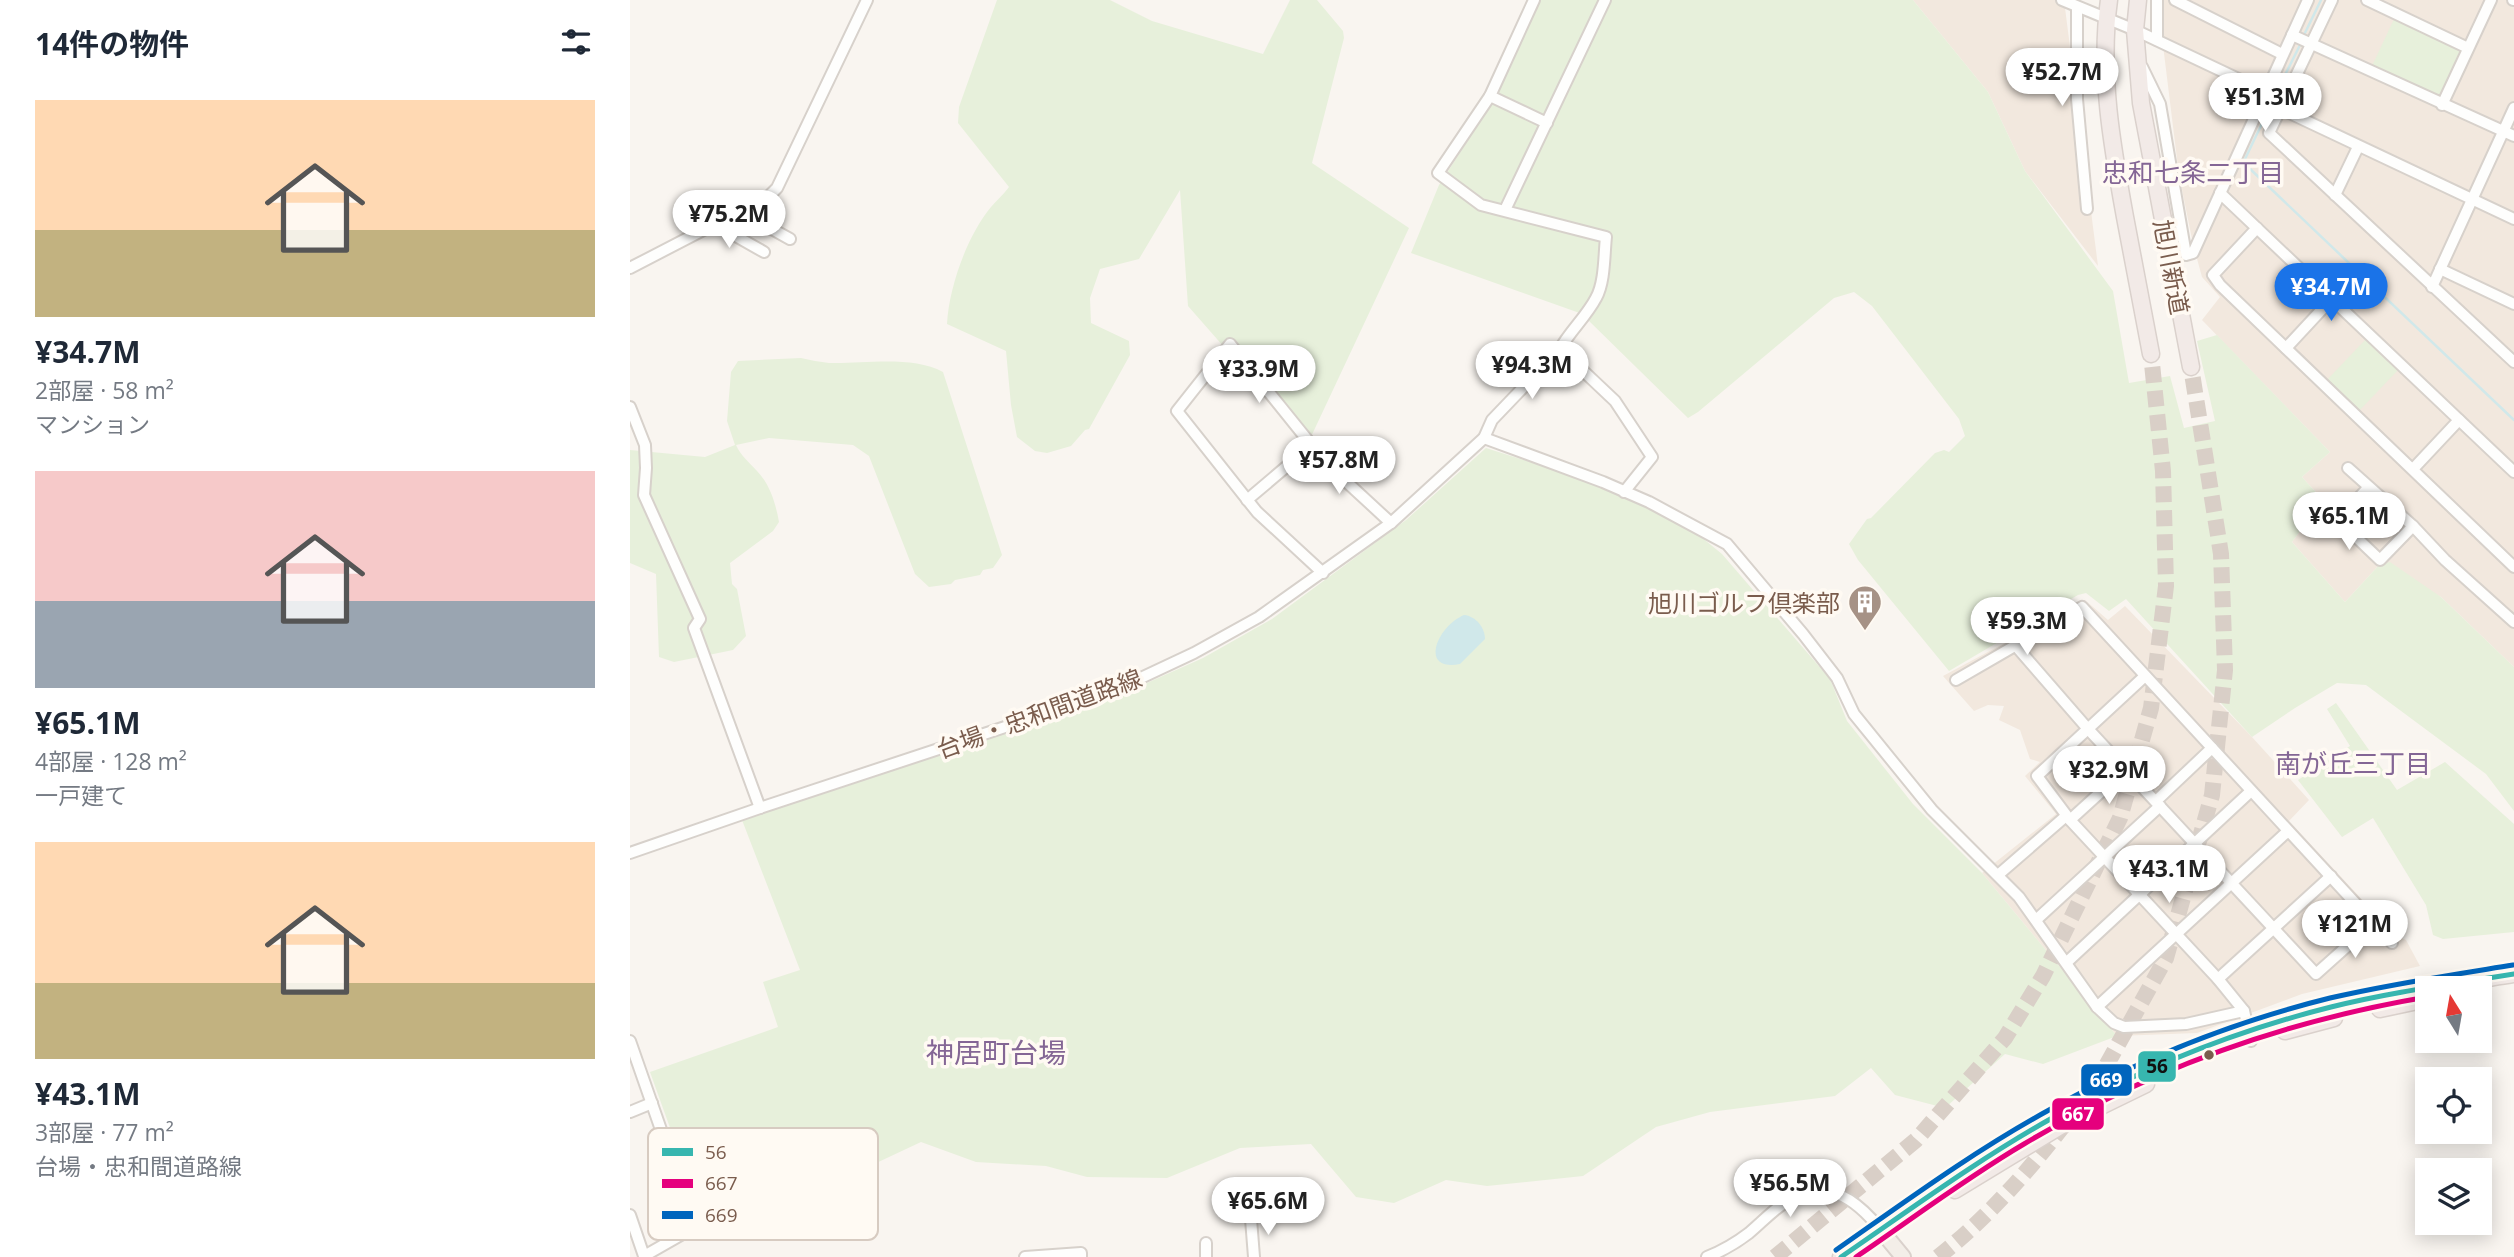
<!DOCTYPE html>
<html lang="ja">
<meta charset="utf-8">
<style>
:root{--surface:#fff;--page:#f2f2f3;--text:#1f2937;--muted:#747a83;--accent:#1a73e8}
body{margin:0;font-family:"Open Sans","Noto Sans JP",sans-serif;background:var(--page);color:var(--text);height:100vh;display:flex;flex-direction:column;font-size:26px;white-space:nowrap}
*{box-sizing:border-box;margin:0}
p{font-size:23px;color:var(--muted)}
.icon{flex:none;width:38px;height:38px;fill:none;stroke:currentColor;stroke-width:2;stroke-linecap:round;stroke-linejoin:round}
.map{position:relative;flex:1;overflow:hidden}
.sheet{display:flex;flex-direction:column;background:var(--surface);width:630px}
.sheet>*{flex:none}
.needle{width:46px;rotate:349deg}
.fabs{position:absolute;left:1785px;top:976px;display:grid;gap:14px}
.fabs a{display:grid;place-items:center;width:77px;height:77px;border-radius:0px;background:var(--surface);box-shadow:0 4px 18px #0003;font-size:35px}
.price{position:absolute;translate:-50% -60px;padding:0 16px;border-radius:24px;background:#fff;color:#222;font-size:23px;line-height:46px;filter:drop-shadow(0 2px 4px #0008)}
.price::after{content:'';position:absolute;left:50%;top:42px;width:21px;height:16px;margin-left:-10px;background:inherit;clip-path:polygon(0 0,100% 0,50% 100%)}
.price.on{background:var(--accent);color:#fff}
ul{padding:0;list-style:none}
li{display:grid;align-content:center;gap:14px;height:371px;padding:0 35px}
li span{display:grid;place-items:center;height:217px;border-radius:0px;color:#555}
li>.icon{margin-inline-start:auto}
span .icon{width:126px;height:126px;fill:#fffc;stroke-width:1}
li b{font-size:30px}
h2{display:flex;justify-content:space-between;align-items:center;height:84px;padding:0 35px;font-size:30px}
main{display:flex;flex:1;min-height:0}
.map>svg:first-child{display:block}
</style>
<main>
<section class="sheet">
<h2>14件の物件<svg class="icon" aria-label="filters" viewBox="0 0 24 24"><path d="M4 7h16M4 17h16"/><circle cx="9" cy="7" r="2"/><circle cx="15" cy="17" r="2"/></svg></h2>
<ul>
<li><span style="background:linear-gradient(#ffd9b3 60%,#c2b280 0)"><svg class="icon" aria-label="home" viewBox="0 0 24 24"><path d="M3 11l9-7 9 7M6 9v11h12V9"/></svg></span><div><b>¥34.7M</b><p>2部屋 · 58 m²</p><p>マンション</p></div></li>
<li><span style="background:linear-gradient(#f6c9c9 60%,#9aa5b1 0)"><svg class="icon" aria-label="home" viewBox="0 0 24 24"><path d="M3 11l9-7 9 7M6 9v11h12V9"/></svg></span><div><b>¥65.1M</b><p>4部屋 · 128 m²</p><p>一戸建て</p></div></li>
<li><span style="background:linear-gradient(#ffd9b3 65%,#c2b280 0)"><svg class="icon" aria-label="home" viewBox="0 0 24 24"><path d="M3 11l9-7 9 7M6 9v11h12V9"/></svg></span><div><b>¥43.1M</b><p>3部屋 · 77 m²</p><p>台場・忠和間道路線</p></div></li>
</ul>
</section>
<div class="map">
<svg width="1884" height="1257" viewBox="0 0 1884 1257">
<rect width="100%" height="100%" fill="#f9f5f0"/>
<g fill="#f2e8de">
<polygon points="1283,0 1434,0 1468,266 1395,171 1358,92"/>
<polygon points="1531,0 1884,0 1884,667 1811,597 1750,564 1715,602 1662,542 1693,500 1672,477 1700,452 1572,320 1590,297 1572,277 1563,244 1549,175 1531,29"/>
<polygon points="1455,600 1478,620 1495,606 1622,737 1679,800 1659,821 1765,935 1776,940 1790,966 1672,994 1567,1033 1487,1036 1352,873 1426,814 1395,776 1410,762 1400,759 1390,730 1369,720 1374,706 1358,705 1344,711 1313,676"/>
</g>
<g fill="#e7f0db">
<path d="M367 0H480L522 21 633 54 660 0H687L713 31 714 38 682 163 779 228 679 441 619 366 594 347 558 306 550 190 509 259 470 269 460 298 461 323 499 341 500 355 459 429 455 430 441 446 417 453 405 451 387 437 381 405 376 351 317 324C319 287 337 236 361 207 366 201 373 195 379 187L328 123 329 107Z"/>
<polygon points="910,0 1283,0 1358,92 1395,171 1483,291 1499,383 1540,376 1554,428 1585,421 1567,341 1587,335 1700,452 1672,477 1693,500 1662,542 1715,602 1750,564 1760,562 1811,597 1884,667 1884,811 1856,774 1736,685 1707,683 1665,708 1622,737 1496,599 1479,611 1456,593 1448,595 1319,671 1228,560 1219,544 1237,519 1241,518 1305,453 1314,450 1319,452 1335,436 1329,419 1242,306 1224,292 1204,298 1068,412 1058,418 958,320 958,316 781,253 809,185 857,111"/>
<polygon points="1764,19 1832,50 1810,98 1742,66"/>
<polygon points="1737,338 1769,369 1728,412 1696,381"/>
<path d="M171 358C180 360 190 362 199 363 233 364 282 355 313 372L372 555 363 568 353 570 350 575 325 580 321 584 299 587 285 574 239 456 223 445 139 438 106 445C111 456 119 462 127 471 140 484 146 505 149 522L143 531 100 563 102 584 107 589 116 636 103 650 44 662 29 657 26 574 0 563V450L75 457 105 445 97 421 101 372 108 361Z"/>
<polygon points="856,448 972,485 1065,532 1092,554 1200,679 1217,721 1283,804 1352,873 1487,1036 1413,1064 1375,1054 1315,1108 1265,1095 1241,1068 1205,1096 1080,1112 1026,1127 953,1176 857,1186 816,1180 764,1203 726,1197 681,1144 610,1148 537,1178 457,1177 416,1166 346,1162 291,1142 242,1165 236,1201 173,1213 111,1231 76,1228 20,1072 148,1027 133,982 170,970 112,820 490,695 573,658 642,619 776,520"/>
<polygon points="1706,703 1767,790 1815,762 1884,824 1884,932 1813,939 1803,935 1796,905 1743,818 1712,837 1668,780 1720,746 1697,709"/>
</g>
<path fill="#d0e8ea" d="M834 615C846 616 855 628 855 639L830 664C789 672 806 627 834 615Z"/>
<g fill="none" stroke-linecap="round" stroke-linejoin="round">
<g stroke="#d0e8ea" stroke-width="2.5">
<polyline points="1673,37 1691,0"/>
<polyline points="1649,87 1671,43"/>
<polyline points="1637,113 1615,159 1618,167 1884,420"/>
</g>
<g stroke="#d9cfc7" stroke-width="16" stroke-dasharray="16 8" stroke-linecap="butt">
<polyline points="1449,1104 1471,1075 1536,958 1582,795 1595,670 1591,554 1561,367"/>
<polyline points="1145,1257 1286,1140 1375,1038 1413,976 1490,818 1521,708 1536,586 1533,471 1521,354"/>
<path d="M1308 1257C1356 1219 1396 1174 1434 1125"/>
</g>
<g stroke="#d7d1cb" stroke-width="14">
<g id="minor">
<polyline points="1432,0 1505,30 1636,92 1651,109 1884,219"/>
<polyline points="1545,0 1652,54"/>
<polyline points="1702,0 1639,133 1884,362"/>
<polyline points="1737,0 1838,48"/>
<polyline points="1883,0 1884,0"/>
<polyline points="1447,7 1447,99 1457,209"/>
<polyline points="1662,35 1884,136"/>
<polyline points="1527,40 1527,0"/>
<polyline points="1512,67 1530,104 1556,255 1563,253 1678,0"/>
<polyline points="860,96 917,123"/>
<polyline points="1812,105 1861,0"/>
<polyline points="1590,193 1884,472"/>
<polyline points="1705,195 1728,147"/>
<polyline points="117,208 122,218 160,239"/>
<polyline points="875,210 975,0"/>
<polyline points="90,221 95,230 134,252"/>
<polyline points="1627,228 1583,275 1590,285 1884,567"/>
<polyline points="0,268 139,196 147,188 237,0"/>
<polyline points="1810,269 1884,304"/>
<polyline points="1802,287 1884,108"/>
<polyline points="1656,348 1722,277"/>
<polyline points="930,349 985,401 1022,457 994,492"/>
<polyline points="0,407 15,445 16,468 14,495 70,619 64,628 130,808"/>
<polyline points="854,438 973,482 1019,502 1097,544 1173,634 1207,678 1224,714 1302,810 1389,897 1467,1007 1484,1023 1494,1027 1556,1024 1614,1011"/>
<polyline points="1718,468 1783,526 1815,560 1884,622"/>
<polyline points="1783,469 1829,420"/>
<polyline points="1738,488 1708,520 1750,560 1783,526"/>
<polyline points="617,500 682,445"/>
<polyline points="693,573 627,512 547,411 600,344 696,463 761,523"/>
<polyline points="1385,645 1458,729 1686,974 1743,923"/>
<polyline points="1515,676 1407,776 1440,820 1588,979 1614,1011 1621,1041"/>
<polyline points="1326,680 1452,607 1762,943"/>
<polyline points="1526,801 1582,748"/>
<polyline points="1440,820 1496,769"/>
<path d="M0 853 130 808 481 692 564 653 629 617 761 523 854 438 862 420 930 349C940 331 956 317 966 298 975 282 974 255 976 237L851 205 808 173 860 96 904 0"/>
<polyline points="1368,875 1436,816"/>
<polyline points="1406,920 1530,806"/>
<polyline points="1437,962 1621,791"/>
<polyline points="1588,979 1701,876"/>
<polyline points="1467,1007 1658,831"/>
<polyline points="0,1041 65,1227 14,1256 0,1215"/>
<polyline points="0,1112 22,1103"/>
<polyline points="621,1219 624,1257"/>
<polyline points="576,1243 576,1257"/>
<polyline points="395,1257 451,1253 451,1257"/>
<path d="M1077 1257C1092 1251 1106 1243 1119 1233 1132 1222 1143 1210 1157 1201 1195 1176 1226 1199 1250 1229"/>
</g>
</g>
<g stroke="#dad1cc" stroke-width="18">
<polyline id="major" points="1250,1229 1273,1257"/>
</g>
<g stroke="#dad1cc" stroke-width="19">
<g id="highway">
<path d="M1479 0C1469 73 1482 146 1495 217 1504 263 1512 308 1521 354"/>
<polyline points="1508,0 1505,30 1511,103 1561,367"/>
<polyline points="1750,1009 1797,999"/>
<polyline points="1655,1031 1704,1018"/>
<polyline points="1325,1190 1432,1125 1516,1084"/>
<path d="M1211 1257C1271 1216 1329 1172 1392 1135 1480 1083 1577 1043 1675 1014 1743 995 1814 985 1884 974"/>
</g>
</g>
<use href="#minor" stroke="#fefefd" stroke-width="10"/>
<use href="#major" stroke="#f3eee8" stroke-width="14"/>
<use href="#highway" stroke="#f2eae7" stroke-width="16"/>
<g stroke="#fffaf3" stroke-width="10">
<path id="bus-1" d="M1211 1257C1281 1209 1350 1158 1424 1117 1511 1069 1605 1031 1701 1007 1761 992 1823 984 1884 974"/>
</g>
<g stroke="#fffaf3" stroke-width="10">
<path id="bus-2" d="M1226 1257C1282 1219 1336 1178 1394 1144 1518 1070 1655 1021 1797 997"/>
</g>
<g stroke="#fffaf3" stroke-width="10">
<path id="bus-3" d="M1206 1250C1276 1201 1344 1151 1419 1110 1506 1061 1603 1022 1700 998 1760 984 1821 975 1883 965"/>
</g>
<use href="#bus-1" stroke="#37b6af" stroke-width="5"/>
<use href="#bus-2" stroke="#e5007d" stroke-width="5"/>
<use href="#bus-3" stroke="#0065bd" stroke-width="5"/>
</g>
<defs>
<g id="building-pin" transform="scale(1.75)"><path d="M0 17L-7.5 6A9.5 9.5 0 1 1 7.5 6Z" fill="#a69286" stroke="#fffaf3"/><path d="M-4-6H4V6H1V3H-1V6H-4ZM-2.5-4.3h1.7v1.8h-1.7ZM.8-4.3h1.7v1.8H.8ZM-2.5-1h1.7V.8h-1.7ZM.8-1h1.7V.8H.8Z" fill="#fff"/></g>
</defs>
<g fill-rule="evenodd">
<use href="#building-pin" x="1235" y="602"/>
</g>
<circle fill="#7a5c4d" stroke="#fffaf3" stroke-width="2.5" cx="1579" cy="1055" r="6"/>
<g text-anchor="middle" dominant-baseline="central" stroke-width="7" stroke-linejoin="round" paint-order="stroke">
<g font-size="24" fill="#7a5c4d" stroke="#fffaf3">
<text transform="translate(1542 267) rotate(79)">旭川新道</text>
<text transform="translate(409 713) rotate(-20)">台場・忠和間道路線</text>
</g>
<g font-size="24" fill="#7a5c4d" stroke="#fffaf3" text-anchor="end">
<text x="1210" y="602">旭川ゴルフ倶楽部</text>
</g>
<g font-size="26" fill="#846695" stroke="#fffaf3">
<text x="1563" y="172">忠和七条二丁目</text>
<text x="1723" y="763">南が丘三丁目</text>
</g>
<g font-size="28" fill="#846695" stroke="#fffaf3">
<text x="366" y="1052">神居町台場</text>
</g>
</g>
<rect x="18" y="1128" width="230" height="112" rx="10" fill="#fffaf3" stroke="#d7cbc1" stroke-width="2"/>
<rect x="32" y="1148" width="31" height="8" fill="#37b6af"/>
<rect x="32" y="1179" width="31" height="9" fill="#e5007d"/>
<rect x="32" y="1211" width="31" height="8" fill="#0065bd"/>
<g font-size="19" fill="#7a5c4d">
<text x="75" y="1159">56</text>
<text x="75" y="1190">667</text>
<text x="75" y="1222">669</text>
</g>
<g stroke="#fffaf3" stroke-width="2.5">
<rect x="1507" y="1050" width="40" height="33" rx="7" fill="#37b6af"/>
<rect x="1450" y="1063" width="53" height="34" rx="7" fill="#0065bd"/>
<rect x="1421" y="1097" width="54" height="34" rx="7" fill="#e5007d"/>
</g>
<g font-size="19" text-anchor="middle" font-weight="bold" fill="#fff">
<text x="1476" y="1087">669</text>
<text x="1448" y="1121">667</text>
</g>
<g font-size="19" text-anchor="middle" font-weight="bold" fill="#111">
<text x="1527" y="1073">56</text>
</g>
</svg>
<div class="fabs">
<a><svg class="needle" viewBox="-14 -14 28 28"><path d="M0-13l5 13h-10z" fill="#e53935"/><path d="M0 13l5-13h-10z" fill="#747a83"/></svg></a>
<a><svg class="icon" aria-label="locate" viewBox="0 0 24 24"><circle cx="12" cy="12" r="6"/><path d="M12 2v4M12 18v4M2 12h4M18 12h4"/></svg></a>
<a><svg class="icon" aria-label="layers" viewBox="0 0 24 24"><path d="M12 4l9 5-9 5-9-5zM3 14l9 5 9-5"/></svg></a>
</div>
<b class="price" style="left:1432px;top:108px">¥52.7M</b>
<b class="price" style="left:1635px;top:133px">¥51.3M</b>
<b class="price" style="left:99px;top:250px">¥75.2M</b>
<b class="price on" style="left:1701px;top:323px">¥34.7M</b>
<b class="price" style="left:902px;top:401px">¥94.3M</b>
<b class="price" style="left:629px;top:405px">¥33.9M</b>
<b class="price" style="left:709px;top:496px">¥57.8M</b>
<b class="price" style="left:1719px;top:552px">¥65.1M</b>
<b class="price" style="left:1397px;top:657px">¥59.3M</b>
<b class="price" style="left:1479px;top:806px">¥32.9M</b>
<b class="price" style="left:1539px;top:905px">¥43.1M</b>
<b class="price" style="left:1725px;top:960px">¥121M</b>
<b class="price" style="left:1160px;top:1219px">¥56.5M</b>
<b class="price" style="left:638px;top:1237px">¥65.6M</b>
</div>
</main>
